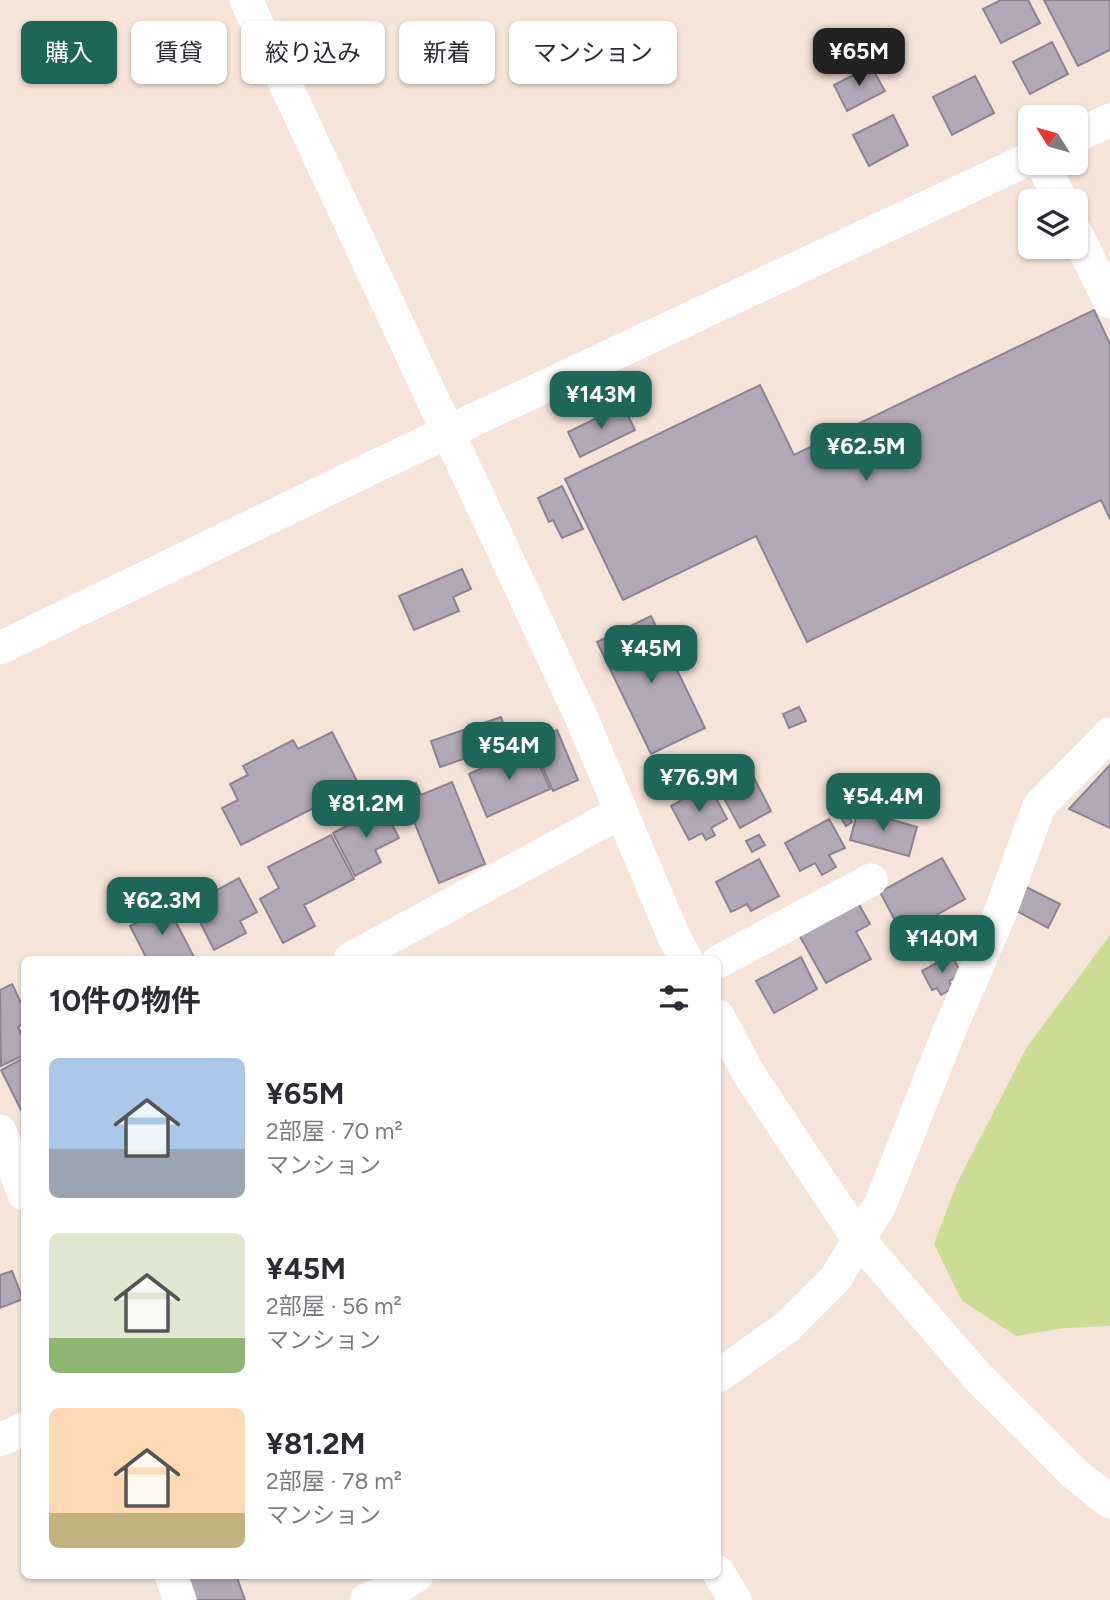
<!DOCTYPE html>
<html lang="ja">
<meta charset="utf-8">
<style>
:root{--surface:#fff;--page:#f2f2f3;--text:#2b2b33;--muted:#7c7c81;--accent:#1e655a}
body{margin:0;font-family:Figtree,"Noto Sans JP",sans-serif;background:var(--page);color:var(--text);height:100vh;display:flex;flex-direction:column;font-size:26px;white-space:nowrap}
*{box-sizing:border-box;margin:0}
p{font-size:23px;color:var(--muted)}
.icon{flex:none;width:38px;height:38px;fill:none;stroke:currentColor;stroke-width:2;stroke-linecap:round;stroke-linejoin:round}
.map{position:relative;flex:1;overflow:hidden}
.drawer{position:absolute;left:21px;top:956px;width:700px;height:623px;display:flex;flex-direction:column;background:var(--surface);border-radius:10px;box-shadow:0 2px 5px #0004}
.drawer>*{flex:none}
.guide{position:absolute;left:21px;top:21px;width:700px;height:63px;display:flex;gap:14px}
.needle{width:46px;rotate:307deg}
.controls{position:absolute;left:1018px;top:105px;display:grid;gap:14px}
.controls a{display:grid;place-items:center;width:70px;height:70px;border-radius:10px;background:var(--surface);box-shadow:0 2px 5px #0004;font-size:35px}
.price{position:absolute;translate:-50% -60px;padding:0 16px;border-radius:14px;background:var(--accent);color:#fff;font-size:23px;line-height:46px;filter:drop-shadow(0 2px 4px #0008)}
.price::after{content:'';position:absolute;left:50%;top:42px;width:21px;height:16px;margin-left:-10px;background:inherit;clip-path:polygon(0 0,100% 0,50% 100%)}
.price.current{background:#222;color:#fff}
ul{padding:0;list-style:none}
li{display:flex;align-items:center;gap:21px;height:175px;padding:0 28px}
li span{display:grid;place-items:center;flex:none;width:196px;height:140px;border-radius:10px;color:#555}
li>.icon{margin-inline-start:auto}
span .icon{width:84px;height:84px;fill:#fffc;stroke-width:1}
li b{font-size:30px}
h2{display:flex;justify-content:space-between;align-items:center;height:84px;padding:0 28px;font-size:30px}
.chip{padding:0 24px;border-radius:10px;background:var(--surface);box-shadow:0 2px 5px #0004;font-size:24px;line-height:63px}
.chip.current{background:var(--accent);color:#fff}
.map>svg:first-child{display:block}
</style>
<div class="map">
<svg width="1110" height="1600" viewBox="0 0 1110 1600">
<rect width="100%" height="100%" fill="#f7e4d9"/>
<polygon fill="#cbdd95" points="1110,935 1110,1326 1065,1328 1016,1336 962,1301 934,1244 957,1183 1027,1047"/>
<g fill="#b3a8b8" stroke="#8d8393" stroke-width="2">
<polygon points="1001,0 1028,0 1040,23 1001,43 983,9"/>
<polygon points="1044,0 1110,0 1110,50 1078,66"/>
<polygon points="1052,42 1068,74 1030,94 1013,62"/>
<polygon points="871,66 885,91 847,111 834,85"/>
<polygon points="975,76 994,113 952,135 933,97"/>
<polygon points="893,115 908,145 869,166 853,135"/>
<polygon points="1094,310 1110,344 1110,519 1101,500 807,642 756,536 623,600 565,479 760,385 794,455"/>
<polygon points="623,405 635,430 580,457 568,432"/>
<polygon points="562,486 583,529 562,538 553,520 549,522 538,498"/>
<polygon points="462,569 471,589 453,597 459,611 414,630 399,596"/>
<polygon points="651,616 705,728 651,754 597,642"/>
<polygon points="799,707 806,721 789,728 783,714"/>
<polygon points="501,717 510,743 440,767 431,741"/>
<polygon points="557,730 578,780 553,791 531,741"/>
<polygon points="332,732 359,785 241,845 222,808 238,800 230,784 248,775 243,766 293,740 298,749"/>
<polygon points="531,746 550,789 487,817 469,774"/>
<polygon points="1110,765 1110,828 1069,809"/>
<polygon points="751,772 771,811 740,828 719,789"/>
<polygon points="452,782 485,864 439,883 401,790 416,783 421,795"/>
<polygon points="709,785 727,819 711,828 715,835 706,840 702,833 689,840 671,806"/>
<polygon points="383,807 399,838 375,850 381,862 355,876 333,833"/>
<polygon points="845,809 852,822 846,826 838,813"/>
<polygon points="858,810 917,827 909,856 850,840"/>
<polygon points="829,819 845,848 829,855 836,867 822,875 815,863 800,871 785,843"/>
<polygon points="331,835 354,879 304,905 315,926 283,943 260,899 279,888 268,867"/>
<polygon points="759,835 765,845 752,852 746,841"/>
<polygon points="942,858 965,899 902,934 880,892"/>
<polygon points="759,859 779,896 751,911 747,904 731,912 716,882"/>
<polygon points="239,878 257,912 240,921 246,933 214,950 191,904"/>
<polygon points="1026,887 1060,904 1048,928 1015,910"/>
<polygon points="857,901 870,924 856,932 871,959 826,983 798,933"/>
<polygon points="168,907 195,959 147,959 130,926"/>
<polygon points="951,955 962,974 949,981 953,988 941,995 937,988 932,990 922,971"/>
<polygon points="801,957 817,989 774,1013 756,981"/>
<polygon points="12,984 24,1009 24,1023 18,1027 24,1040 24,1055 1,1066 0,990"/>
<polygon points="24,1058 24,1108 21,1110 1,1070"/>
<polygon points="12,1271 23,1299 0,1308 0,1275"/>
<polygon points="193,1575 236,1575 245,1600 191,1600 184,1578"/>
</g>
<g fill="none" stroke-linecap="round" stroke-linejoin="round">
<g stroke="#fff" stroke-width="33">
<polyline points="246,0 583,721 674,937 686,959"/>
<polyline points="1076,136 1110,120"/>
<polyline points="1042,163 1061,201"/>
<polyline points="1076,233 1110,302"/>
<polyline points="0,648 382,463 1031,158"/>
<polyline points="350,959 621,812"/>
<polyline points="718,962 871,880"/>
<polyline points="718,1016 750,1076 859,1240 977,1376 1075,1474 1110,1502"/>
<polyline points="0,1131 24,1194"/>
<polyline points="718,1376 786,1328 836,1278 881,1203 950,1029 999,916 1039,806 1110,734"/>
<polyline points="0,1440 24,1429"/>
<polyline points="718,1572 735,1600"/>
<polyline points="171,1575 180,1600"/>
<polyline points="366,1600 403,1584 417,1575"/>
</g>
</g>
</svg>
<div class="controls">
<a><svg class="needle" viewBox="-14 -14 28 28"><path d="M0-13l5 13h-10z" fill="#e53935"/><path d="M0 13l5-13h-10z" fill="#7c7c81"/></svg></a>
<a><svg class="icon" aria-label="layers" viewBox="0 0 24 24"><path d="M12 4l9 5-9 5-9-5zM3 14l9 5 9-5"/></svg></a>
</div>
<b class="price current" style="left:859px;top:88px">¥65M</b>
<b class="price" style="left:601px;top:431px">¥143M</b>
<b class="price" style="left:866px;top:483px">¥62.5M</b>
<b class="price" style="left:651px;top:685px">¥45M</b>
<b class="price" style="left:509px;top:782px">¥54M</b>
<b class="price" style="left:699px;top:814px">¥76.9M</b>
<b class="price" style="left:883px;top:833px">¥54.4M</b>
<b class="price" style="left:366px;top:840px">¥81.2M</b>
<b class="price" style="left:162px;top:937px">¥62.3M</b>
<b class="price" style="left:942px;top:975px">¥140M</b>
<div class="guide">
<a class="chip current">購入</a>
<a class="chip">賃貸</a>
<a class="chip">絞り込み</a>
<a class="chip">新着</a>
<a class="chip">マンション</a>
</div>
<section class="drawer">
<h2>10件の物件<svg class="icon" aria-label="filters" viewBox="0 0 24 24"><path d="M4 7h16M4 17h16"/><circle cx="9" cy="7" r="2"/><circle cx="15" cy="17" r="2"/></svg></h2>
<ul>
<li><span style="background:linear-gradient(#a9c7e8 65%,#9aa5b1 0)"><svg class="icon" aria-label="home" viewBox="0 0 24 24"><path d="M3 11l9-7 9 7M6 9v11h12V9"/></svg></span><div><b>¥65M</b><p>2部屋 · 70 m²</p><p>マンション</p></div></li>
<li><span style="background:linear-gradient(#dfe7d0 75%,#8fb573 0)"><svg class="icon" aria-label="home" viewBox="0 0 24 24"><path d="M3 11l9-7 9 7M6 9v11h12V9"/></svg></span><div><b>¥45M</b><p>2部屋 · 56 m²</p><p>マンション</p></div></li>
<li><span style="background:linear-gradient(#ffd9b3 75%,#c2b280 0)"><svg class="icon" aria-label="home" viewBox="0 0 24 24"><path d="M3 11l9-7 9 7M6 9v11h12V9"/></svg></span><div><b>¥81.2M</b><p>2部屋 · 78 m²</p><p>マンション</p></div></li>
</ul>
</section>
</div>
